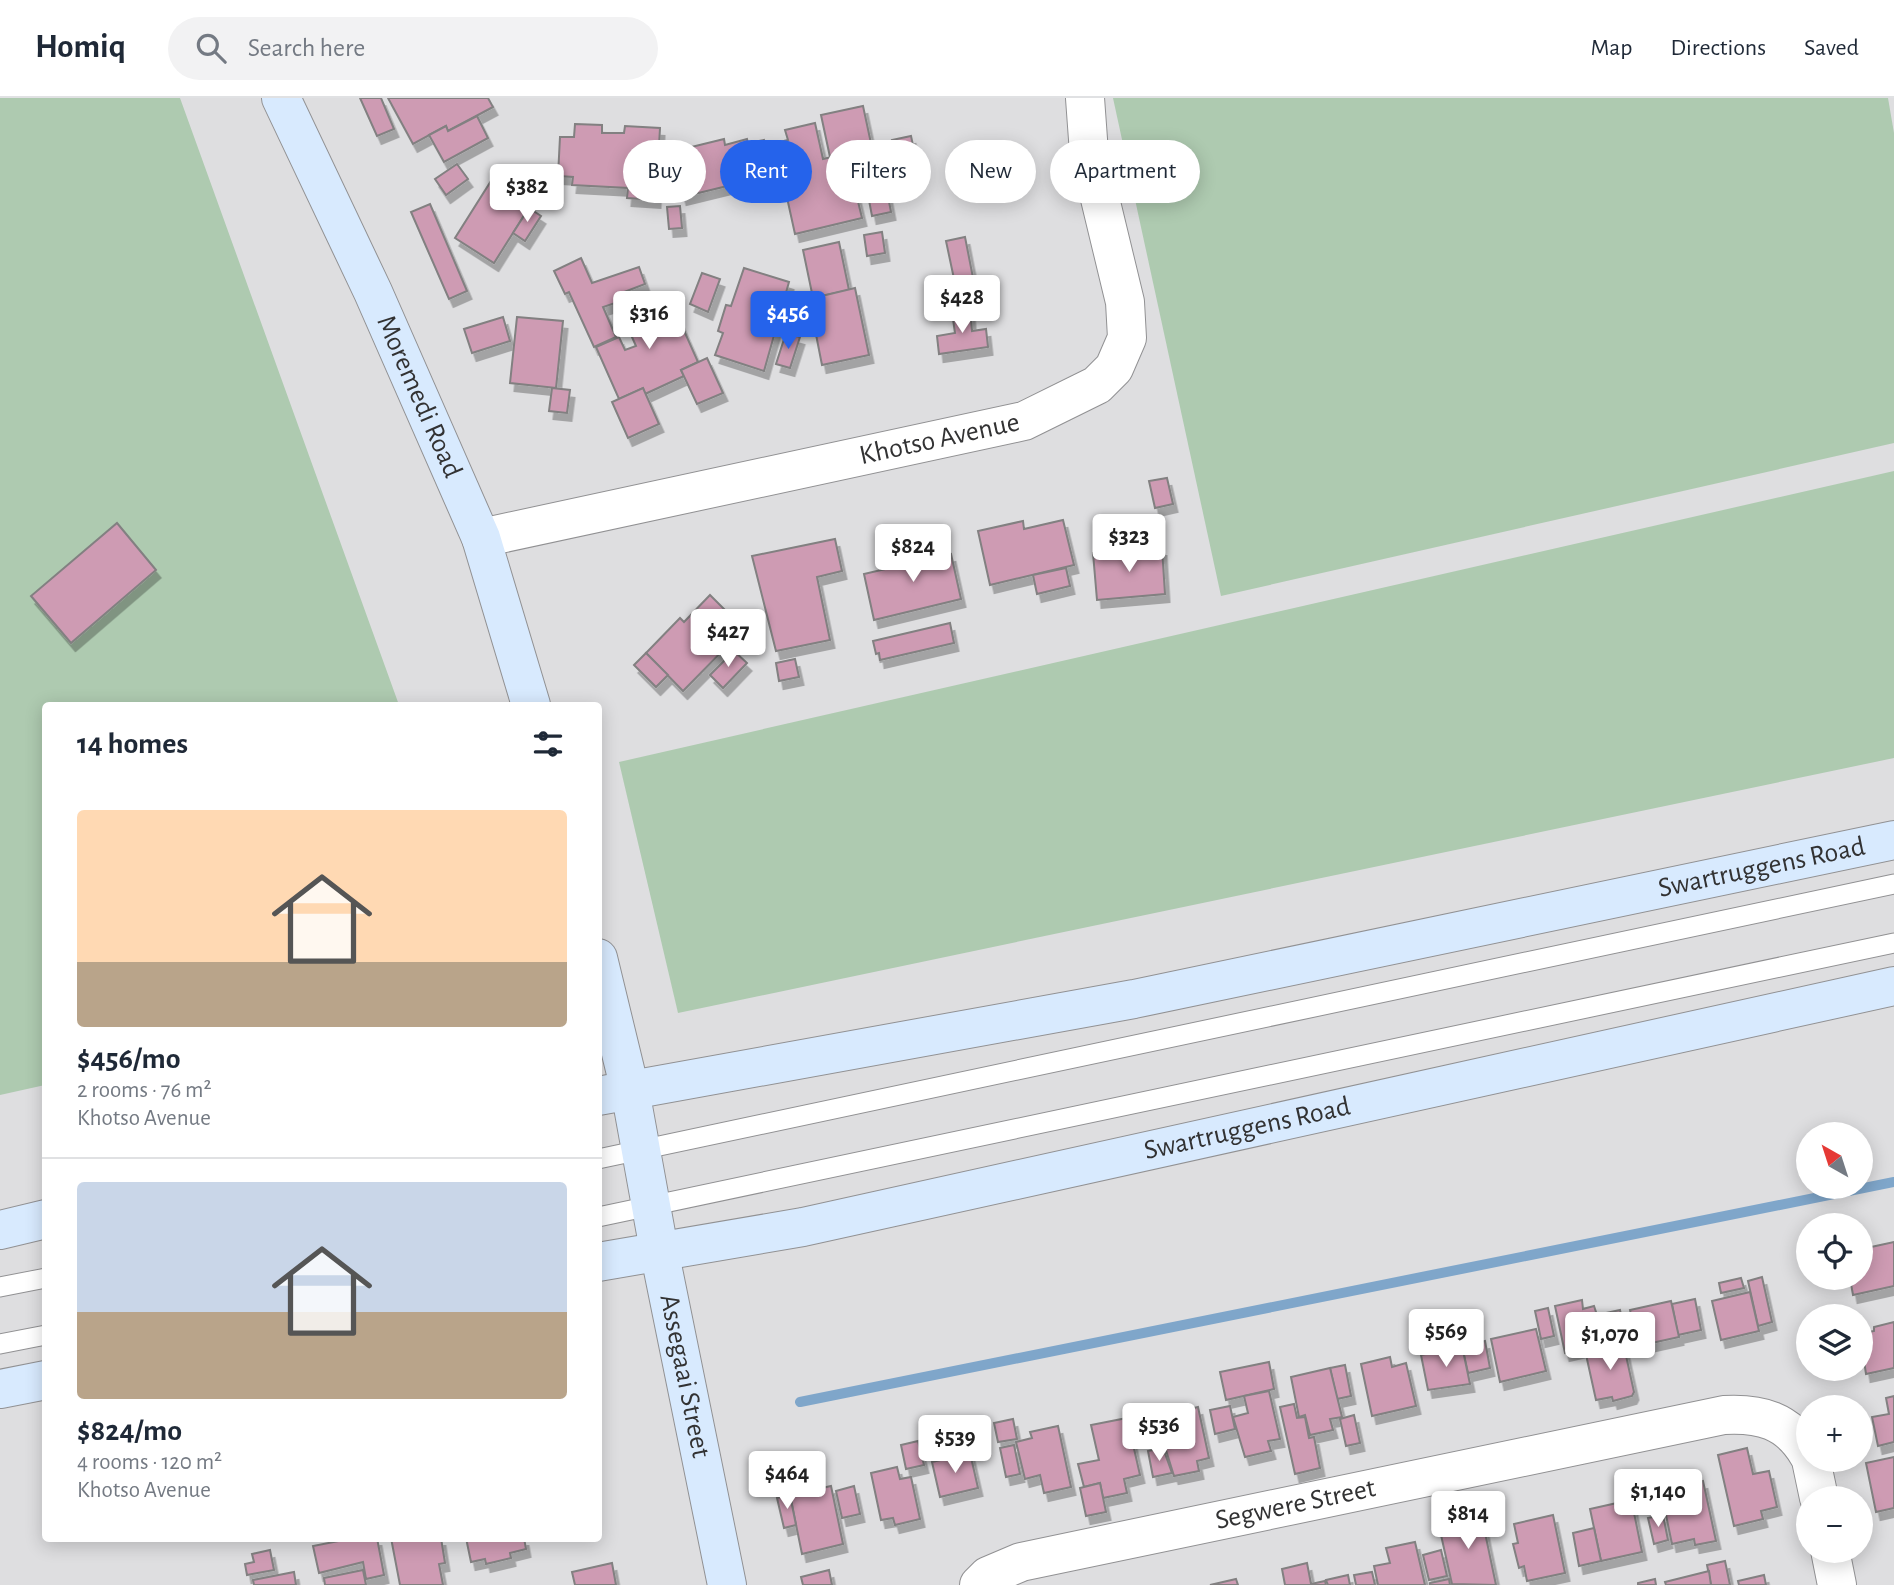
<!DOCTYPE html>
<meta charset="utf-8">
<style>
:root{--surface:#fff;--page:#f2f2f3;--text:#1f2937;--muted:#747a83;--line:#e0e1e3;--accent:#2563eb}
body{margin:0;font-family:"Alegreya Sans",sans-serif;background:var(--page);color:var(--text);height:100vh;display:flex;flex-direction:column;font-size:26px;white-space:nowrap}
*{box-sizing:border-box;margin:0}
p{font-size:23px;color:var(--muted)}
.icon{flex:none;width:38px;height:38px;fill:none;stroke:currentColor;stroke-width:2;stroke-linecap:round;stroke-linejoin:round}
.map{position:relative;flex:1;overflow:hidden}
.details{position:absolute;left:42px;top:604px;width:560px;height:840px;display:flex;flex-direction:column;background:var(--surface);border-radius:7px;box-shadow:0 4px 18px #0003}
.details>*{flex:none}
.guide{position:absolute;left:623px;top:42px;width:665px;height:63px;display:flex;gap:14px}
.needle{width:46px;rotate:321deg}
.controls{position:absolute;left:1796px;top:1024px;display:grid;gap:14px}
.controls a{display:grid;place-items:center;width:77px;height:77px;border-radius:50%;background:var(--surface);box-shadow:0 4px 18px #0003;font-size:35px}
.price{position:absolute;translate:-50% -60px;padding:0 16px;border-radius:7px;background:#fff;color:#222;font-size:23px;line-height:46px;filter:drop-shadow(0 2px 4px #0008)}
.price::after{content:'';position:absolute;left:50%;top:42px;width:21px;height:16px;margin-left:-10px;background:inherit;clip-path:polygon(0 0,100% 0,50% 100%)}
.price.selected{background:var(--accent);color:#fff}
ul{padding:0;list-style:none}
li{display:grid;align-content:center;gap:14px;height:371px;padding:0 35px}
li+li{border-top:2px solid var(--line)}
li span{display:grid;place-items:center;height:217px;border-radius:7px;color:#555}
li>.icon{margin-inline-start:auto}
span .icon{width:126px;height:126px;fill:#fffc;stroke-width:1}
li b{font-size:30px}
h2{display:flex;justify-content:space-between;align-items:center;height:84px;padding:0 35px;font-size:30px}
.chip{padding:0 24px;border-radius:32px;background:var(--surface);box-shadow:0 4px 18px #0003;font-size:24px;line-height:63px}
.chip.selected{background:var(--accent);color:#fff}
header{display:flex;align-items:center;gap:42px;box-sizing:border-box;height:98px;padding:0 35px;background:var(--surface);border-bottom:2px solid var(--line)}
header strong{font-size:33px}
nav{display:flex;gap:38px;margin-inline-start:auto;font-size:24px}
.search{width:490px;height:63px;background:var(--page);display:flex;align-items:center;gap:18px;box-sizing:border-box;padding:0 24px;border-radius:38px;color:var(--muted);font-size:26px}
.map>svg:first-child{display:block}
</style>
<header>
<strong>Homiq</strong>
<div class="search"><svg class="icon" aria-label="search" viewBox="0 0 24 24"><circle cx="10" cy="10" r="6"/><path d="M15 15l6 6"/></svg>Search here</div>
<nav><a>Map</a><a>Directions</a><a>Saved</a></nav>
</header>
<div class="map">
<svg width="1894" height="1487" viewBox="0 0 1894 1487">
<defs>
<filter id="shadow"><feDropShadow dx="4.5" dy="8" stdDeviation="0" flood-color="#0004"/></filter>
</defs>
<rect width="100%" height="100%" fill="#dedee0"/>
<g fill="#aecab0">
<polygon points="0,0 180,0 399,607 46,607 45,987 0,997"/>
<polygon points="1113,0 1888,0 1894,35 1894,345 1221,498"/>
<polygon points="1894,373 1894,660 678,915 619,664"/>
</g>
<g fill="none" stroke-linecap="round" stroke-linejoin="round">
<polyline stroke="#7fa6ca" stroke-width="10" points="800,1304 1894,1084"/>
</g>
<g fill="#ce9bb3" stroke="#828081" stroke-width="2" filter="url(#shadow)">
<polygon points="360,0 381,0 394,31 377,38"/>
<polygon points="388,0 488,0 493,9 448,33 446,28 413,46"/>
<polygon points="863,8 872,50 830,59 821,17"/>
<polygon points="477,18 488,40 444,64 429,37 446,28 448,33"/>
<polygon points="815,25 823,61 853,54 859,81 853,83 862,120 795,136 775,45 788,42 785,32"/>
<polygon points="575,26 602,27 602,35 624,35 625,28 660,30 656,102 627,100 628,90 572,87 573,79 558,78 560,39 574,39"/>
<polygon points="911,38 917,66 898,70 892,42"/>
<polygon points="724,41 725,47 747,41 756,81 682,99 671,54"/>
<polygon points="764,42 771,71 755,75 748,45"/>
<polygon points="879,51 891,114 872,118 860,55"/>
<polygon points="457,66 468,81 446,97 435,81"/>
<polygon points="491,83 530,108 494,165 455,140"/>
<polygon points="430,106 467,193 449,201 411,114"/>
<polygon points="680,108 682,130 669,131 667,109"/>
<polygon points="529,110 541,118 525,143 513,135"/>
<polygon points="882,134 885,155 867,158 864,137"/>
<polygon points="965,139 975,190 957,195 946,143"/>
<polygon points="839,144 849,192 813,200 803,152"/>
<polygon points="581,160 592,185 639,169 645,186 624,194 627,201 603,209 616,239 594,249 569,194 565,196 554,173"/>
<polygon points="744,170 789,184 764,273 715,257 723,235 718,233 726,207 731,208"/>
<polygon points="702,175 720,181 708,214 690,206"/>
<polygon points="855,190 869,257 822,267 809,201"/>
<polygon points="669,199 698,264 681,272 684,278 645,296 643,290 619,301 596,249 619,239 625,252 636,248 623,219"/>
<polygon points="970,211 972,233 986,231 988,249 939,256 937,238 955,235 952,214"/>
<polygon points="503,219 510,243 472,255 464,231"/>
<polygon points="517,219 563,223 556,290 510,285"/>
<polygon points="786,235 800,239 790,270 776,266"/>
<polygon points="707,260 723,295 697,306 681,272"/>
<polygon points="552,290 570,292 567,315 549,313"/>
<polygon points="643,290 659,326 628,340 612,304"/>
<polygon points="1167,380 1173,406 1155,410 1149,383"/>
<polygon points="1063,422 1074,467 990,487 978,433 1023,423 1024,431"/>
<polygon points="117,425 156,472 71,545 31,498"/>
<polygon points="835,441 842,473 817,479 830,542 776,553 752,458"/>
<polygon points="935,445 938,459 951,456 961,501 874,522 864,476 911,465 908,451"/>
<polygon points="1162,450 1165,496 1097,502 1093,455"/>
<polygon points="1066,470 1070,488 1037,496 1033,477"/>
<polygon points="710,497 744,531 683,593 646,555 680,520 684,524"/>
<polygon points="950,525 954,545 880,562 879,555 876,556 873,543"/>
<polygon points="734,553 747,565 723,590 710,577"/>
<polygon points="646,555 668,577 656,589 634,567"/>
<polygon points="795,561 799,579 779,583 776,565"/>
<polygon points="1869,1142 1871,1149 1894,1144 1894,1188 1853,1197 1850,1180 1860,1180 1860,1143"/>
<polygon points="1762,1179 1772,1224 1758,1228 1748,1183"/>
<polygon points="1741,1180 1744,1190 1721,1195 1719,1185"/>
<polygon points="1750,1194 1759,1233 1721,1242 1712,1203"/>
<polygon points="1695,1201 1701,1232 1678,1237 1672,1206"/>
<polygon points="1582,1202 1583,1211 1594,1208 1597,1217 1620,1212 1626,1241 1565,1255 1555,1208"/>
<polygon points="1671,1203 1679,1239 1638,1248 1630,1212"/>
<polygon points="1548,1210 1554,1238 1541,1241 1535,1213"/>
<polygon points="1894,1224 1894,1270 1866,1276 1860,1236 1874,1233 1874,1229"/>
<polygon points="1536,1231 1546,1273 1500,1284 1491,1241"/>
<polygon points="1485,1243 1490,1270 1468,1275 1462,1248"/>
<polygon points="1623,1244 1634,1294 1632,1298 1613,1303 1612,1299 1596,1302 1585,1252"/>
<polygon points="1462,1248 1470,1286 1428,1292 1421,1257"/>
<polygon points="1390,1259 1392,1269 1406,1265 1416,1308 1372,1318 1361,1266"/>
<polygon points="1269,1264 1274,1291 1226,1302 1220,1274"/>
<polygon points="1345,1267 1351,1298 1337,1301 1330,1270"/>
<polygon points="1330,1270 1342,1319 1330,1321 1333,1332 1310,1337 1305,1317 1299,1319 1291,1279"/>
<polygon points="1269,1293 1280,1341 1268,1343 1271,1353 1245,1359 1233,1319 1248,1315 1244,1298"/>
<polygon points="1894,1298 1894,1344 1878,1348 1872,1319 1889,1316 1886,1300"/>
<polygon points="1294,1306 1297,1320 1305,1319 1309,1340 1314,1339 1320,1370 1295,1376 1280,1309"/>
<polygon points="1230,1308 1235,1331 1215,1336 1210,1312"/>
<polygon points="1198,1309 1209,1360 1197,1363 1199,1373 1174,1378 1161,1336 1177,1333 1173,1315"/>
<polygon points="1354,1317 1360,1345 1346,1348 1340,1321"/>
<polygon points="1127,1320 1140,1377 1124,1381 1127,1395 1103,1400 1100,1385 1084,1389 1078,1366 1099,1362 1091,1327"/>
<polygon points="1013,1321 1017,1341 998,1344 994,1325"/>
<polygon points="1058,1328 1071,1389 1044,1395 1040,1377 1025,1381 1016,1344 1032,1340 1030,1334"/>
<polygon points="918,1343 924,1367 906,1371 901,1347"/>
<polygon points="1014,1347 1020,1376 1006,1379 1000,1350"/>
<polygon points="1163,1350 1172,1375 1153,1379 1148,1353"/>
<polygon points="1747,1350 1753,1376 1769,1373 1777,1409 1761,1413 1763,1421 1734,1428 1718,1357"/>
<polygon points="970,1355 978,1390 940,1399 932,1364"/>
<polygon points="1894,1359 1894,1410 1876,1414 1866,1365"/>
<polygon points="897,1369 900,1381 911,1379 920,1421 895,1427 893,1420 881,1422 871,1375"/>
<polygon points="1703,1383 1716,1443 1695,1447 1694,1441 1672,1446 1661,1393"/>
<polygon points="1100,1385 1106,1414 1086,1418 1080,1390"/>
<polygon points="831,1388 843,1446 802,1456 790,1397"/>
<polygon points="854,1388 860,1416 842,1420 836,1393"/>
<polygon points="790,1397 796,1427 784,1430 777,1400"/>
<polygon points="1617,1405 1619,1413 1633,1410 1642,1454 1601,1463 1590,1411"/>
<polygon points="1480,1411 1496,1487 1452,1486 1441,1437 1450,1435 1447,1421"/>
<polygon points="1553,1417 1565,1475 1527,1483 1524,1468 1519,1470 1513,1446 1518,1445 1514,1426"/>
<polygon points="1663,1417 1668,1442 1654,1446 1648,1420"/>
<polygon points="1594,1430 1601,1463 1579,1468 1573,1435"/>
<polygon points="354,1440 377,1440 384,1477 366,1481 363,1464 319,1475 313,1448"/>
<polygon points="391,1440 441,1440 445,1465 439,1466 443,1487 400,1487"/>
<polygon points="466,1440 524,1440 526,1451 510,1455 511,1460 486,1466 485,1461 471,1464"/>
<polygon points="1415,1444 1425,1487 1378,1487 1374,1468 1390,1465 1386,1450"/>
<polygon points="270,1452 274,1472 247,1477 245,1466 254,1464 252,1456"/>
<polygon points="1441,1452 1447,1478 1429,1482 1423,1457"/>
<polygon points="1725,1463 1730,1487 1711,1487 1707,1467"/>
<polygon points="612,1465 616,1487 575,1487 572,1474"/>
<polygon points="1307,1465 1311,1486 1325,1483 1326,1487 1285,1487 1282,1471"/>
<polygon points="363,1472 366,1487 325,1487 324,1480"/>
<polygon points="829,1472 832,1487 803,1487 801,1479"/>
<polygon points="1709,1473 1711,1487 1666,1487 1665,1484"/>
<polygon points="294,1474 296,1487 254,1487 253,1482"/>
<polygon points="1372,1474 1375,1487 1356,1487 1354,1477"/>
<polygon points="1348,1477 1350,1487 1328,1487 1326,1482"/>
<polygon points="1764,1477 1766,1487 1739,1487 1738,1483"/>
<polygon points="1236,1481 1238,1487 1210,1487"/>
<polygon points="1449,1481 1450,1487 1430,1487 1430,1485"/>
<polygon points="1655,1481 1656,1487 1638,1487 1638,1485"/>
</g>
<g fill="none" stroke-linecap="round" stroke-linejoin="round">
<g stroke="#919193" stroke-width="21">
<g id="lane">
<polyline points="598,1061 1894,786"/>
<polyline points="598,1119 1894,845"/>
<polyline points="0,1189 46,1180"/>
<polyline points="0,1246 46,1237"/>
</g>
</g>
<g stroke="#919193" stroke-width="40">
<g id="street">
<path id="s1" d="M481 440 1024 323 1097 287 1114 270 1127 240 1125 204 1089 55 1085 0"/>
<polyline points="1811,1362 1819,1400"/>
<polyline points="1830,1452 1837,1487"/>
<path id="s2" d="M979 1487 988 1478 1021 1464 1724 1317C1760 1315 1788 1322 1808 1356"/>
</g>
</g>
<g stroke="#919193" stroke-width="40">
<g id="secondary">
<path id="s3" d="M281 0 373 194 481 440 531 607"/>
<path id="s4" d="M598 860 630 992 659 1152 727 1487"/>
<path id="s5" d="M598 998 1134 901 1894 742"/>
<polyline points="0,1132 46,1121"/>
<path id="s6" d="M598 1164 803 1129 1894 888"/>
<polyline points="0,1291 46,1282"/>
</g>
</g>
<use href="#lane" stroke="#fff" stroke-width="19"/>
<use href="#street" stroke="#fff" stroke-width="38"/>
<use href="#secondary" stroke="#d8eafe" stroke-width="38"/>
</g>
<g text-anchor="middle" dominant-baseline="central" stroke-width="6" stroke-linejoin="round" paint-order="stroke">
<g font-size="28" fill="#323233" stroke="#fff">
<text stroke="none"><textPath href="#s3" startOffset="329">Moremedi Road</textPath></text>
<text stroke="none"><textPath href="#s1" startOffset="469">Khotso Avenue</textPath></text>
<text stroke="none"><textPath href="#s5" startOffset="1186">Swartruggens Road</textPath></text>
<text stroke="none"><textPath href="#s6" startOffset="663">Swartruggens Road</textPath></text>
<text stroke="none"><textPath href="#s4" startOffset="427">Assegaai Street</textPath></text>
<text stroke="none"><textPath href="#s2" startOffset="329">Segwere Street</textPath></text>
</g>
</g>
</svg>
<div class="controls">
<a><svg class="needle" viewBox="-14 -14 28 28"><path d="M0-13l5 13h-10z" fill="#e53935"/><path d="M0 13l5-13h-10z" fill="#747a83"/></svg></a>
<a><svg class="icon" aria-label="locate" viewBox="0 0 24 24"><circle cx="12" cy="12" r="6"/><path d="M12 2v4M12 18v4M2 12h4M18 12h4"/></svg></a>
<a><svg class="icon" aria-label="layers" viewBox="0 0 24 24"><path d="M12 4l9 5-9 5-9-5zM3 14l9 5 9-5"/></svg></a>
<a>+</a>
<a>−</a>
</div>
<b class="price" style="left:527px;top:126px">$382</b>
<b class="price" style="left:962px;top:237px">$428</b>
<b class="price" style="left:649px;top:253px">$316</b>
<b class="price selected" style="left:788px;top:253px">$456</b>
<b class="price" style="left:1129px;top:476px">$323</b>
<b class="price" style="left:913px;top:486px">$824</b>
<b class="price" style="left:728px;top:571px">$427</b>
<b class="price" style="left:1446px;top:1271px">$569</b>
<b class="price" style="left:1610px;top:1274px">$1,070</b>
<b class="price" style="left:1159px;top:1365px">$536</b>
<b class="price" style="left:955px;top:1377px">$539</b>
<b class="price" style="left:787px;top:1413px">$464</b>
<b class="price" style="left:1658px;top:1431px">$1,140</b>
<b class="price" style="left:1468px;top:1453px">$814</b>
<div class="guide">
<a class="chip">Buy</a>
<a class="chip selected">Rent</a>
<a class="chip">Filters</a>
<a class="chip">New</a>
<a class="chip">Apartment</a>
</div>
<section class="details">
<h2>14 homes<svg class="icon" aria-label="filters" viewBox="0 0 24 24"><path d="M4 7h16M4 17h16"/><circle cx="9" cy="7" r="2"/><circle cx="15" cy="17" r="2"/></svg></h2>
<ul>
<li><span style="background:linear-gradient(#ffd9b3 70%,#b9a48a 0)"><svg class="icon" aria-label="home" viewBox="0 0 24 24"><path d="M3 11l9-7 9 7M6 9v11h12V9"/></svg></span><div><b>$456/mo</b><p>2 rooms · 76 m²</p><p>Khotso Avenue</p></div></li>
<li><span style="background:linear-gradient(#c9d6e8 60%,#b9a48a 0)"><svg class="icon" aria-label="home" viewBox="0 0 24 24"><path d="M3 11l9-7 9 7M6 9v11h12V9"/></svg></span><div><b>$824/mo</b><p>4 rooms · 120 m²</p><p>Khotso Avenue</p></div></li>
</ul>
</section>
</div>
